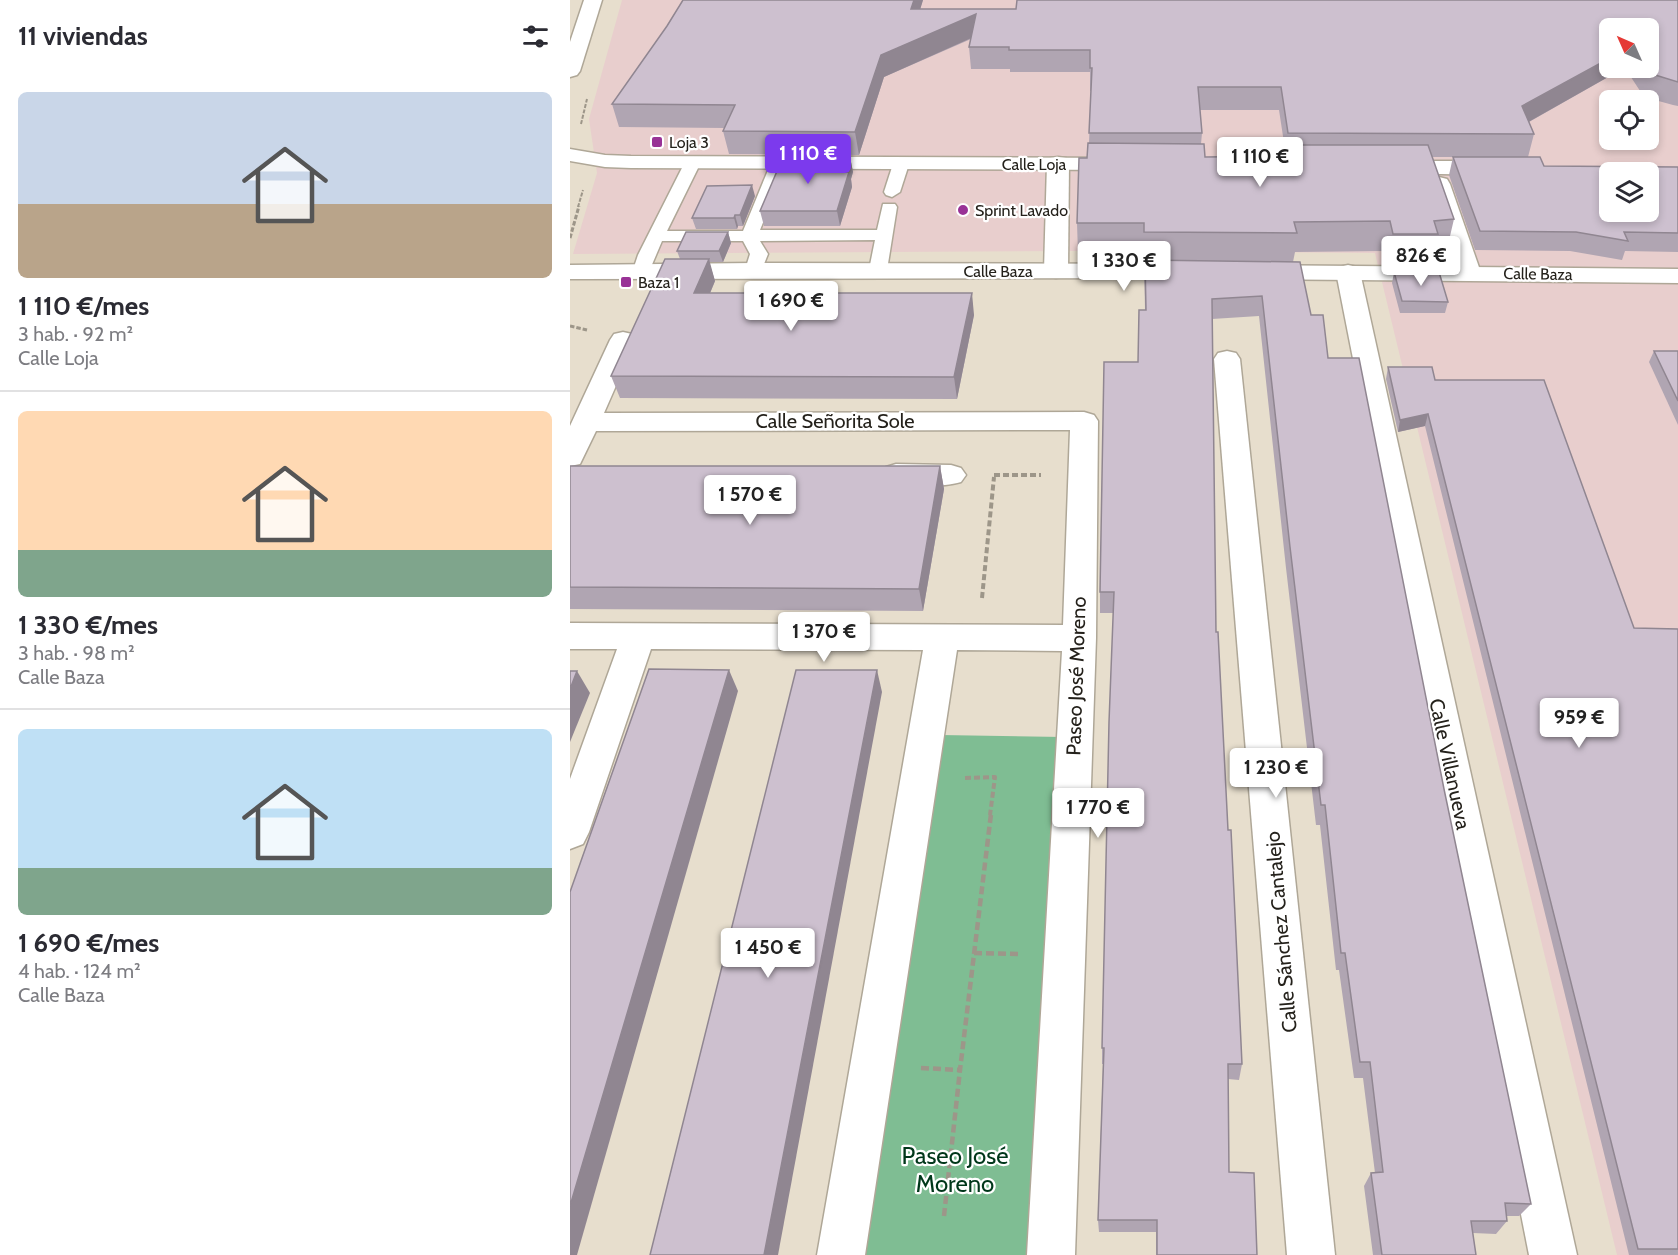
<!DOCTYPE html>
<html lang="es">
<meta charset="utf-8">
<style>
:root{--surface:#fff;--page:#f2f2f3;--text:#2b2b33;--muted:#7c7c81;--line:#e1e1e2;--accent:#7c3aed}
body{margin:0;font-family:Cabin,sans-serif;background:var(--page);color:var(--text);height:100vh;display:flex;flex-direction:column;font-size:22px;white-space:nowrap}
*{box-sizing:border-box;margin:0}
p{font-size:20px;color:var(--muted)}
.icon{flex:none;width:33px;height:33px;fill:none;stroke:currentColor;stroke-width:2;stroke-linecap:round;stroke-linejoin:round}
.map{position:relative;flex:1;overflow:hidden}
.side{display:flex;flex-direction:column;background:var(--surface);width:570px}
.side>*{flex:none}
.needle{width:39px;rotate:315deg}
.tools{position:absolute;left:1029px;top:18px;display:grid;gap:12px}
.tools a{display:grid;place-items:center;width:60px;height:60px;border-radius:9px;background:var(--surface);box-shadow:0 3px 9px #0003;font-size:30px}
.price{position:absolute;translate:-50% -51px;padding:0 14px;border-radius:6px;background:#fff;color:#222;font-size:20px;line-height:39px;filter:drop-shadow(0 2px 3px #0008)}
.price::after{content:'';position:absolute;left:50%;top:36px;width:18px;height:14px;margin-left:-9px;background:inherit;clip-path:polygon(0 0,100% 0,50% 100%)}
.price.on{background:var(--accent);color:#fff}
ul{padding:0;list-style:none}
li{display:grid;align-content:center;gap:12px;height:318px;padding:0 18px}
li+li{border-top:2px solid var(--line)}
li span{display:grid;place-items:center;height:186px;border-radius:9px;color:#555}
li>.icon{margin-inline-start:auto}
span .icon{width:108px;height:108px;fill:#fffc;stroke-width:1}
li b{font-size:26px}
h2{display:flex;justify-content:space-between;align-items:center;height:72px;padding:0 18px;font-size:26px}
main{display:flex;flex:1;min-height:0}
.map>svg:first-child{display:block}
</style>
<main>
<section class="side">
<h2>11 viviendas<svg class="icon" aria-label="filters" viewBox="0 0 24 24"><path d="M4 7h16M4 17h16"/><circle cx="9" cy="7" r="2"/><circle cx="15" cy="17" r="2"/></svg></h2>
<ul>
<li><span style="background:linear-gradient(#c9d6e8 60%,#b9a48a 0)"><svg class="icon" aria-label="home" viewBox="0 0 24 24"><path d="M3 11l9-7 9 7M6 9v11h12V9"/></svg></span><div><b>1 110 €/mes</b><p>3 hab. · 92 m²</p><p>Calle Loja</p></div></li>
<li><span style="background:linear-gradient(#ffd9b3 75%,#7fa58c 0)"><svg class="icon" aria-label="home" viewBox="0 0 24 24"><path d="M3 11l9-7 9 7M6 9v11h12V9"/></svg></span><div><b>1 330 €/mes</b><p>3 hab. · 98 m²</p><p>Calle Baza</p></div></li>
<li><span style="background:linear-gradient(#bfe0f5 75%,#7fa58c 0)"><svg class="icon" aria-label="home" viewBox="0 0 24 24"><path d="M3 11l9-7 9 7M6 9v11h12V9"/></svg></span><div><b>1 690 €/mes</b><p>4 hab. · 124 m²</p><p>Calle Baza</p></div></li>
</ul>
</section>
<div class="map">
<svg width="1108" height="1255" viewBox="0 0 1108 1255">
<rect width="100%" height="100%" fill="#e7decd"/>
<path fill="#e8cecd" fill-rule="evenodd" d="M52 0H1108V1255H1047L805 253 505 251 3 254 27 173 19 119ZM1040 28H1078V68H1040ZM1040 100H1078V140H1040ZM1040 172H1078V212H1040Z"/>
<polygon fill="#7fbd93" points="370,735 493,737 460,1255 292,1255"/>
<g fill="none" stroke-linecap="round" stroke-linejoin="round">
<g stroke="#afa797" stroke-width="3">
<g id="lane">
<polygon points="123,157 131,162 97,231 173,231 201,163 209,158 217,163 190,230 307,230 313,204 325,204 327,207 317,270 314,274 302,274 299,270 305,240 190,241 198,254 190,274 178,274 175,270 180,254 173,241 92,241 78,274 66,274 63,270 68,255 115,162"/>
<polygon points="331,159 339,164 330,192 322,197 316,195 314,192 323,164"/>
</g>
</g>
<g stroke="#afa797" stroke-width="3">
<g id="street">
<polygon points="488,157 496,158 499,163 498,271 495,276 486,278 477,276 474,271 477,163 480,158"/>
<polygon points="869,177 877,179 880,184 911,273 908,278 899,280 890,278 887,273 858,184 861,179"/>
<polygon points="778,265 787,267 790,272 1007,1255 959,1255 766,272 769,267"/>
<polygon points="53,332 62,334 66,340 34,413 514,412 524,415 528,421 526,638 505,1255 457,1255 492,651 387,650 295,1255 247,1255 353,650 81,649 19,832 13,844 0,849 0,779 47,649 0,649 0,623 493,625 500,430 26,431 10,464 0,466 0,426 40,340 44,334"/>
<polygon points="657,351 666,353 670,359 765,1255 717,1255 644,359 648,353"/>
<path d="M326 464 381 465 391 468 396 475 391 482C370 488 337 487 316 481L311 474 316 467Z"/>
</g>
</g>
<g stroke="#afa797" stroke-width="3">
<g id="secondary">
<polygon points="14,0 32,0 10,71 7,75 0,77 0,42"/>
<polygon points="0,149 35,155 61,156 554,158 562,159 565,164 562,169 554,170 61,168 35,167 0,161"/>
<polygon points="822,161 926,161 934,163 937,168 934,173 926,175 814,173 811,168 814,163"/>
<polygon points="184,263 619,264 628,266 631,271 628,276 619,278 0,279 0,265"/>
<polygon points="686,265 1108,269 1108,283 686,279 677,277 674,272 677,267"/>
</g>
</g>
<g stroke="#9d9689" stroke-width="2" stroke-dasharray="4 1.5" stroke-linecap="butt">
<polyline points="11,124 17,99"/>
<polyline points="8,207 13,190"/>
</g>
<g stroke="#9d9689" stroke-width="3" stroke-dasharray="4.5 2" stroke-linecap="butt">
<polyline points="0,238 9,206"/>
<polyline points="0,326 17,330"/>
</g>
<g stroke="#9d9689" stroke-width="4" stroke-dasharray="6 3" stroke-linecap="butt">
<polyline points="424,475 471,475"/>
<polyline points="412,598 424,477"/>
<polyline points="395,778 425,777 420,815"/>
</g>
<g stroke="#9d9689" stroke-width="4.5" stroke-dasharray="8 4" stroke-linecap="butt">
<polyline points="404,953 448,954"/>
<polyline points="351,1068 390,1070 421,814"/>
<polyline points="374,1216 390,1070"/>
</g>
<use href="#lane" fill="#fff" fill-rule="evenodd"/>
<use href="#street" fill="#fff" fill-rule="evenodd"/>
<use href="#secondary" fill="#fff" fill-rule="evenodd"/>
</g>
<g fill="#b0a5b2" fill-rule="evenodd">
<path d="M113 0H353L350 9H446L1108 0V106L1103 105 1074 97 1055 68H1078V28L1040 68H1054L959 122 964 134 958 157 974 166 1108 167V252L1055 251 1052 260 1000 251 905 250 879 175 883 157H862L884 219 877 249 865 250 862 265 817 264 814 251 725 252 723 262 741 315 758 358 874 789 961 1204 949 1216H936L937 1221 926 1234 903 1233 906 1255H803L794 1186 801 1173H805L793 1078H784L769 970H766L750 825H746L716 568 689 316 642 319 646 632 672 1064 669 1080 658 1079 659 1172 687 1255H586V1232H529L528 1220 533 1064H532V1048L544 613H530V592L568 362 575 310 574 262 573 253 508 254 507 223 519 143 521 91H520V72H440V69H401L399 47 401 39 314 77 289 155 159 154 153 131 155 128 49 127 42 104 97 26ZM630 110H709L716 156 635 157 631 144 632 133Z"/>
<polygon points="280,157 283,172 281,179 282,187 270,226 194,226 190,211"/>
<polygon points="185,196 173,226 168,226 167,229 126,229 122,218"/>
<polygon points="158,232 161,243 153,262 139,262 145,281 140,293 404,315 387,399 50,398 41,376 110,259 107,251"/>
<polygon points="824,272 878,302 875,313 830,313 822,283"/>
<polygon points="1084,351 1108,351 1108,425 1079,362"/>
<polygon points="818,367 865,380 1064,628 1108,629 1108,1255 1059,1255 855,426 828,432 816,379"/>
<polygon points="0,466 370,466 374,489 353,611 0,609"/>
</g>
<g fill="#908691">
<polygon points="344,0 353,0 344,30 341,9"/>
<polygon points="406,14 408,35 314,77 289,155 285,132 311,55"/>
<polygon points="1040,58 1040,68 1054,68 946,129 952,106"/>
<polygon points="280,157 283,172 281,179 282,187 270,226 267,211 275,172"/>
<polygon points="182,185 185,196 173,226 170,215"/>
<polygon points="165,215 168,226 167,229 164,218"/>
<polygon points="158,232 161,243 153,262 149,251"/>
<polygon points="139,259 145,281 131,315 124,293"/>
<polygon points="402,293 404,315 387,399 384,377"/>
<polygon points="858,414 855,426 828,432 830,420"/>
<polygon points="370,466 374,489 353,611 349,589"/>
<polygon points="159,670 168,691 7,1255 0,1255 0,1206"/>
<polygon points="307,670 312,692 208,1255 194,1255"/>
<polygon points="7,671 20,693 0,742 0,689"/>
</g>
<g fill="#cdc0cf" stroke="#908691" stroke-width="1.5" fill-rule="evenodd">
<polygon points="113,0 344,0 341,9 446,9 447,0 1108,0 1108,82 1082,74 1077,68 1078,68 1078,28 1040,28 1040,58 952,106 964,134 718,133 711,87 628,87 632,133 519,133 522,68 520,68 520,50 439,50 439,47 399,47 406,14 311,55 285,132 153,131 165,105 42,104 97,26"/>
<polygon points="518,143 634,144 635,157 724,156 722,145 858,145 884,219 864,221 868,234 823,234 820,221 724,222 727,233 574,232 574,223 507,223 509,158 517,158"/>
<polygon points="213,157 280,157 275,172 279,172 267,211 190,211"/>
<path d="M883 157H970L974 166 1108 167V233L1054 232 1058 241 1006 232 910 231ZM1040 172H1078V212H1040Z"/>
<polygon points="182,185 170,215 165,215 164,218 122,218 137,186"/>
<polygon points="116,232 158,232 149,251 107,251"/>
<polygon points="95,259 139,259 124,293 402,293 384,377 41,376"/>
<polygon points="575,260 730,262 741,315 753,315 758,358 789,358 874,789 961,1204 935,1203 937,1221 901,1221 906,1255 812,1255 801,1173 813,1172 800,1062 790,1062 775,953 771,953 755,805 751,805 720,547 692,296 642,299 646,632 648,632 658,830 661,830 672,1064 658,1064 659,1172 684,1173 687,1255 587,1255 587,1220 528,1220 534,1048 532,1048 539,722 544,592 530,592 534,362 568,362 569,310 576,310"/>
<polygon points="824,272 869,272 878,302 832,301"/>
<polygon points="1084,351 1108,351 1108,401"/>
<polygon points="818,367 862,367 865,380 974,380 1064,628 1108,629 1108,1249 1068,1249 858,414 830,420"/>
<polygon points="0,466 370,466 349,589 0,587"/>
<polygon points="79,669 159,670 0,1206 0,892"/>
<polygon points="226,670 307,670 194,1255 80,1255"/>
<polygon points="0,671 7,671 0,689"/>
</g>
<g fill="#993296" stroke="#fff" stroke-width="2">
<rect x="81" y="136" width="12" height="12" rx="3"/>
<circle cx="393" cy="210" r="6"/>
<rect x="50" y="276" width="12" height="12" rx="3"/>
</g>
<g text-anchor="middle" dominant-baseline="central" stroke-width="4.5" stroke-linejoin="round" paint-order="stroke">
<g font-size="16" fill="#24211b" stroke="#fff" text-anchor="start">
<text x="99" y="142">Loja 3</text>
<text x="405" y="210">Sprint Lavado</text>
<text x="68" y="282">Baza 1</text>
</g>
<g font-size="16" fill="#24211b" stroke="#fff">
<text x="464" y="164">Calle Loja</text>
<text x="428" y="271">Calle Baza</text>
<text transform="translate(968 274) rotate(1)">Calle Baza</text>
</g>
<g font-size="20" fill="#24211b" stroke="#fff">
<text x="265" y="421">Calle Señorita Sole</text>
<text transform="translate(506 676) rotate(-88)">Paseo José Moreno</text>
<text transform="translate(880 764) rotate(78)">Calle Villanueva</text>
<text transform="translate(711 932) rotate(-95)">Calle Sánchez Cantalejo</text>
</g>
<g font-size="24" fill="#00371a" stroke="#fff">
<text x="385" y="1155">Paseo José<tspan x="385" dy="28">Moreno</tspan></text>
</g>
</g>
</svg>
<div class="tools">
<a><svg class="needle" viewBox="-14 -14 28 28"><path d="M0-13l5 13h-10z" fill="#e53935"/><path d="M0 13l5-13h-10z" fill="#7c7c81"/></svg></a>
<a><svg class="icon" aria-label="locate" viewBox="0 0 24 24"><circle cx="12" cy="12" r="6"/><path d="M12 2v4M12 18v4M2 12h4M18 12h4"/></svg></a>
<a><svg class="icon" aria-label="layers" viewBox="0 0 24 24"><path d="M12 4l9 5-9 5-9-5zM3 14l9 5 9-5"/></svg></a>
</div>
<b class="price on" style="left:238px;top:185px">1 110 €</b>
<b class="price" style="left:690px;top:188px">1 110 €</b>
<b class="price" style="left:851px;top:287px">826 €</b>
<b class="price" style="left:554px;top:292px">1 330 €</b>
<b class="price" style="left:221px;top:332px">1 690 €</b>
<b class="price" style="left:180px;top:526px">1 570 €</b>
<b class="price" style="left:254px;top:663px">1 370 €</b>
<b class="price" style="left:1009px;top:749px">959 €</b>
<b class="price" style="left:706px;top:799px">1 230 €</b>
<b class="price" style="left:528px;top:839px">1 770 €</b>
<b class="price" style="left:198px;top:979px">1 450 €</b>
</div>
</main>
